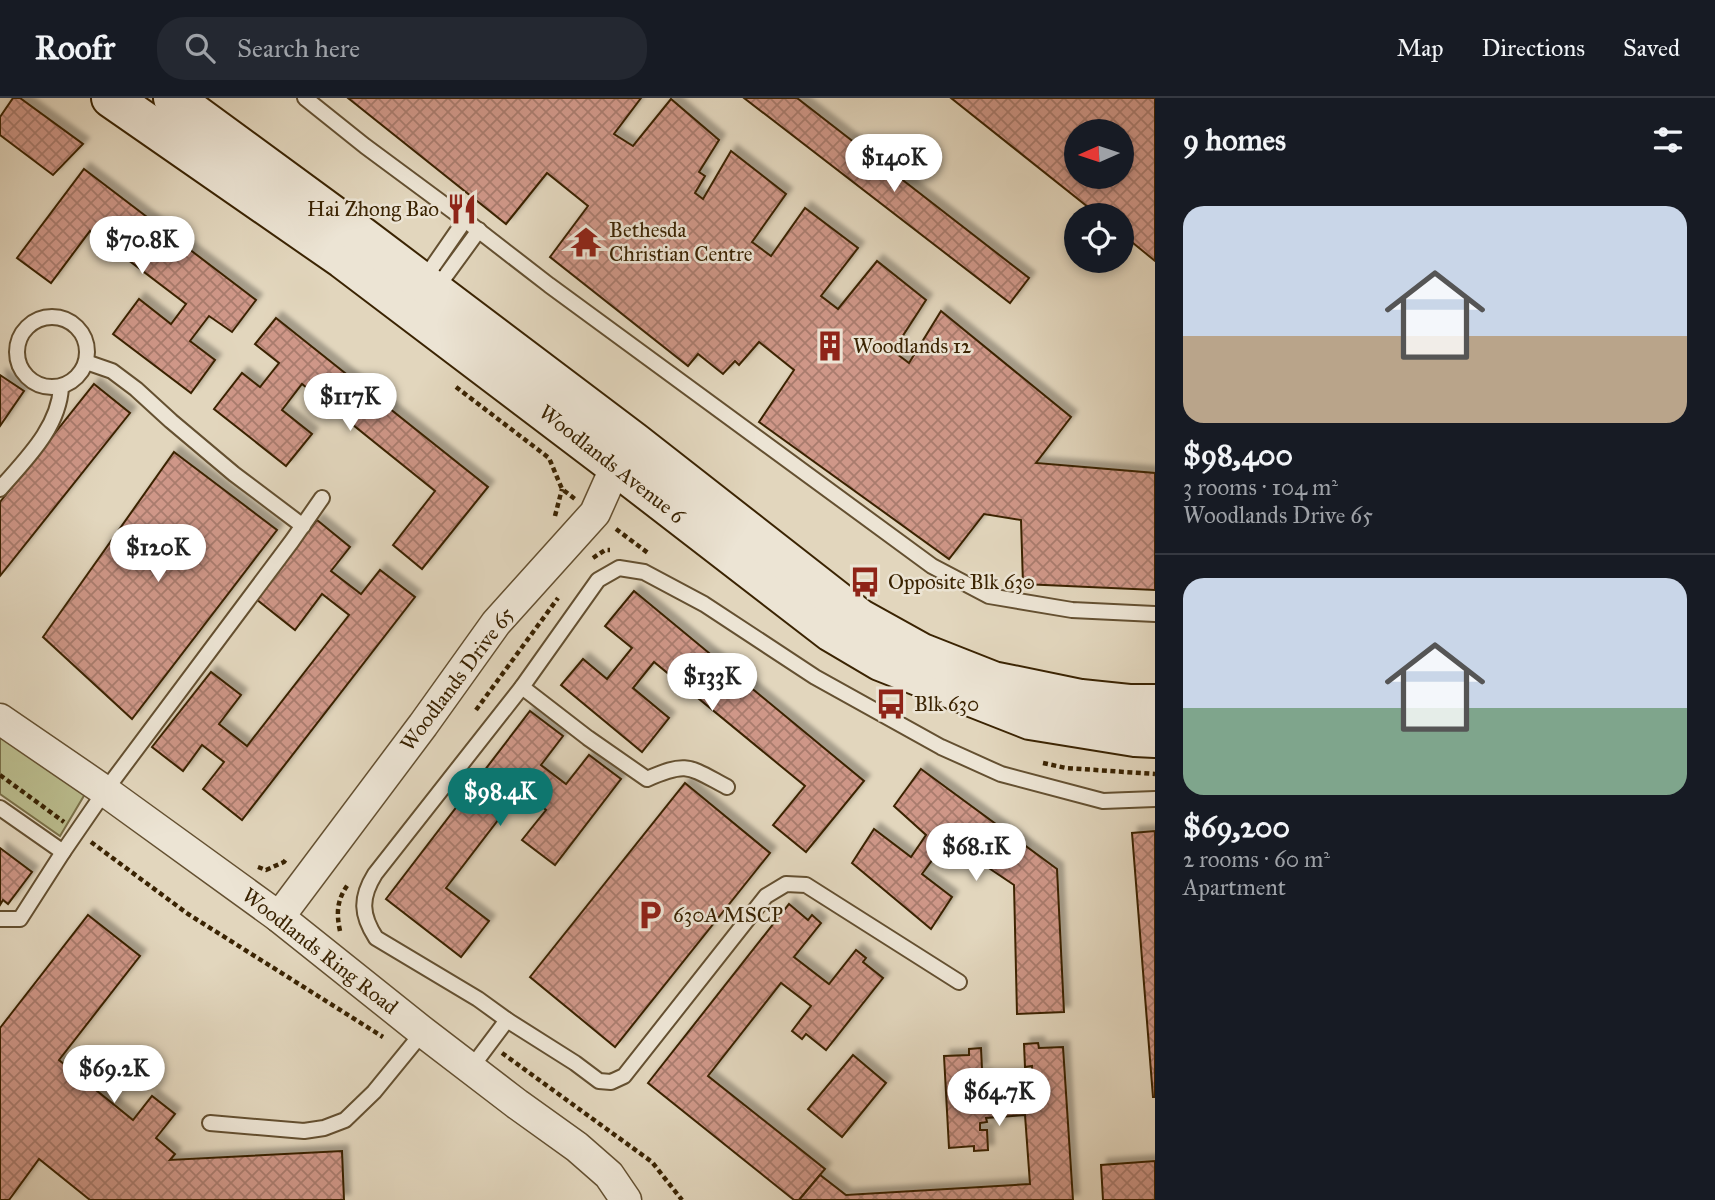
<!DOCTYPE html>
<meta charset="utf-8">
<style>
:root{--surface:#171b24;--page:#242831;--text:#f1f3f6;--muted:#9ea1a6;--line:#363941;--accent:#0f766e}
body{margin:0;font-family:"IM FELL Great Primer",serif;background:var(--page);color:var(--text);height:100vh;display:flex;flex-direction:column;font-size:26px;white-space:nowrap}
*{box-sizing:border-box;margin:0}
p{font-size:23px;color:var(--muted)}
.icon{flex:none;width:38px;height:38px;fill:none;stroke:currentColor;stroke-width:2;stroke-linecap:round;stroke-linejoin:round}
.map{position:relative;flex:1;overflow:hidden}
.panel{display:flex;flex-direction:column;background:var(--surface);width:560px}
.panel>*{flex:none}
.needle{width:46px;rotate:267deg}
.fabs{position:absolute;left:1064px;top:21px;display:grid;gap:14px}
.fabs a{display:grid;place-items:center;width:70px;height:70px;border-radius:50%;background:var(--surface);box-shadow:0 4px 10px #0003;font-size:35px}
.price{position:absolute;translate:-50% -60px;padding:0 16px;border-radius:24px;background:#fff;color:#222;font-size:23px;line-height:46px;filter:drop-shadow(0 2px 4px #0008)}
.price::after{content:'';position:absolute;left:50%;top:42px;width:21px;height:16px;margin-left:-10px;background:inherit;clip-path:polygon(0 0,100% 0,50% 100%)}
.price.current{background:var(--accent);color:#fff}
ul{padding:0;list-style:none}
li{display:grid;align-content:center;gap:14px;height:371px;padding:0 28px}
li+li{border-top:2px solid var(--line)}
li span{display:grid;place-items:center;height:217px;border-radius:21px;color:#555}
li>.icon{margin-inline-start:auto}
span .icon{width:126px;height:126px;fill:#fffc;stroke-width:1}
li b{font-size:30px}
h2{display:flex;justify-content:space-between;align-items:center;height:84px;padding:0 28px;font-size:30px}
header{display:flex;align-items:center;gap:42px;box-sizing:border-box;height:98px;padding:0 35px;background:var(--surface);border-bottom:2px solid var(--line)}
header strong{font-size:33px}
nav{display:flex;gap:38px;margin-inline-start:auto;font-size:24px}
.search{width:490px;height:63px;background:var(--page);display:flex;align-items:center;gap:18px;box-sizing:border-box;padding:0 24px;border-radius:28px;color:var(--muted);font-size:26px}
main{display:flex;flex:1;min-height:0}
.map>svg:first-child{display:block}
</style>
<header>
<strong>Roofr</strong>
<div class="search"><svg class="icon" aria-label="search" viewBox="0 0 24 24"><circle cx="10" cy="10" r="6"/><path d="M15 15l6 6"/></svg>Search here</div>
<nav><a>Map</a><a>Directions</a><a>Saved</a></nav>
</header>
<main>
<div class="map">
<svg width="1155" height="1102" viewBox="0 0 1155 1102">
<defs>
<pattern id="building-cross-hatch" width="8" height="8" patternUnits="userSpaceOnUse" patternTransform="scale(1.75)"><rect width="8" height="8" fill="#cf9788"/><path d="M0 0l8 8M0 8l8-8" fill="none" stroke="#a97b6d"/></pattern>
<filter id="shadow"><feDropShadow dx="6" dy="-6" stdDeviation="2" flood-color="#0004"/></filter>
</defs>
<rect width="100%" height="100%" fill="#e2d6bd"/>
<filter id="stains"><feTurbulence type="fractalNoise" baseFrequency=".00286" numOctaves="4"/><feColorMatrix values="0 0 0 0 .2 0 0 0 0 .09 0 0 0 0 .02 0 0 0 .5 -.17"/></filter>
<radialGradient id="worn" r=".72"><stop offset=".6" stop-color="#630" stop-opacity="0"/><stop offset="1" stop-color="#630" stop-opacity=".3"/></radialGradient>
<polygon fill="#babc8d" stroke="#7a7048" stroke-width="2" points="0,638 85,696 60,738 0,696"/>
<g fill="url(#building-cross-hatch)" stroke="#3a2302" stroke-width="2" fill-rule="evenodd" filter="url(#shadow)">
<polygon points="13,0 20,0 83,46 53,77 0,37 0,19"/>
<polygon points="348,0 641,0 614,36 633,48 671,1 719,42 699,74 705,78 695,95 703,101 731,53 786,96 752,144 771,158 805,110 858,150 821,198 838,211 877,163 926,202 893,253 909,265 941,213 1071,319 1036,365 1155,375 1155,492 1023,486 1021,422 984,416 949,461 759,324 794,272 759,244 739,267 735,263 723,276 698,256 688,268 550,159 588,108 547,75 506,126"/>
<polygon points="744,0 797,0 1029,180 1010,205"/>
<path d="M951 0H1155V163L1122 136V117H1098ZM1076 33H1122V79H1076Z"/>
<polygon points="84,71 256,202 232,234 209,218 190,243 215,262 191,295 113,236 139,201 171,226 186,206 90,133 51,185 17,160"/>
<polygon points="276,220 488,389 422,471 393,447 435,393 302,286 282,312 312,336 286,368 214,311 242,275 260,289 279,265 255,246"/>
<polygon points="0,277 24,293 0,328"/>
<polygon points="94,286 130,315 0,478 0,404"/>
<polygon points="174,354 277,432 132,621 43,539"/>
<polygon points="317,422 350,449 331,473 361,496 380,472 415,499 242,722 203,691 224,664 202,647 183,673 152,649 211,574 241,597 219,626 247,648 349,517 322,496 295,532 256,501"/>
<polygon points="634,493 864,683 806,754 773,727 805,688 654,564 633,590 669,620 642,654 561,587 583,561 607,581 632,550 605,528"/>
<polygon points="530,613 563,638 541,667 566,686 589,657 621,681 555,767 522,742 546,712 521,692 446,790 489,823 461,859 386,801"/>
<polygon points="921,671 1057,771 1064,914 1017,916 1014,787 947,742 922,776 952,799 931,831 852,765 874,731 911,759 926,737 894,708"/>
<polygon points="685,685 770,755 615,949 530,879"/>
<polygon points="1155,733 1155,999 1153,999 1132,735"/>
<polygon points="0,750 32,774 8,806 3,802 0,807"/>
<polygon points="789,806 808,822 812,817 821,825 794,859 829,886 856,852 866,860 863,864 883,880 826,952 806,936 802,941 792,933 811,908 781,885 708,978 825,1071 799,1102 794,1102 648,985"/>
<polygon points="88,817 140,858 59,962 133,1022 152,998 175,1016 156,1040 175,1056 170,1062 342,1053 344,1102 90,1102 39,1061 9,1102 0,1102 0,930"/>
<polygon points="1038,945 1039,950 1063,949 1073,1102 799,1102 820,1077 846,1097 1030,1086 1025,1017 986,1020 987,1024 980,1025 980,1032 987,1032 988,1052 974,1053 974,1048 949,1050 944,958 969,957 969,951 981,950 982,971 976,971 976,978 985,977 986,981 1024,978 1024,975 1032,974 1032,968 1025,969 1024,946"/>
<polygon points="853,957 886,985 842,1039 808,1011"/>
<polygon points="1155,1063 1155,1102 1103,1102 1101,1067"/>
</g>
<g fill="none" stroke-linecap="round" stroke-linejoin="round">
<g stroke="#645031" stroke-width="18">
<g id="lane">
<polyline points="305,0 365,48 465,122 549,187 932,468 989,498 1072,512 1155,516"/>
<polyline points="422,184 465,122"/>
<polyline points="436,191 479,132"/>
<circle cx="52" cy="254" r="35"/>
<polyline points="86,264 112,273 136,291 171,323 234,376 303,428"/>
<path d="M0 391C25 362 59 330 61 289"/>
<path d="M522 589 588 640 647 681C688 663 689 669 727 689"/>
<polyline points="0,710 63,754"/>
<polyline points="0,821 20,821 63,754 105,693 292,443 322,400"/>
<path d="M959 884 806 787 786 786 766 798 624 978 611 984 599 983 575 965 507 922 478 901 376 840C361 817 360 800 375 776L522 589 598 482 619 470 644 474 704 506 815 579 941 649 1001 676 1103 703 1155 701"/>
<polyline points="471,970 507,922"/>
<polyline points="210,1025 304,1033 324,1030 345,1022 374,994 423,934"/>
</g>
</g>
<g stroke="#645031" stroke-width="33">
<g id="street">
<polyline points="0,621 105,693 279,819 423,934 517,1006 577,1049 609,1077 626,1102"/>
<polyline points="279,819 423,627 496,525 595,415 616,368 628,352"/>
</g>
</g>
<g stroke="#3a2302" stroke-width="42">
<g id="secondary">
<polyline points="111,0 343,161 616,368 831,534 880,563 1030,622 1135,639 1155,640"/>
<polyline points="173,0 360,137 634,344 859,520 922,555 993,583 1081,601 1129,606 1155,606"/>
</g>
</g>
<g stroke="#3a2302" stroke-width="4.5" stroke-dasharray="5 3.5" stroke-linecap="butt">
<polyline points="456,289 549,360 562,391 575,401"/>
<polyline points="555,418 562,391"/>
<polyline points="616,431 648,455"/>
<polyline points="593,460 605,452 610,452"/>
<polyline points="476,612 558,500"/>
<polyline points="1043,665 1066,670 1155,676"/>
<polyline points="0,677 64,724"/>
<polyline points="91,744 188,816 383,939"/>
<polyline points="258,769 266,772 284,764 287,760"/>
<path d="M340 833C336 814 337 801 349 785"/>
<polyline points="502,955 652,1064 682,1102"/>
</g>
<use href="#lane" stroke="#ece4d4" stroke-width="14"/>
<use href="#street" stroke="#ece4d4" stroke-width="30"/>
<use href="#secondary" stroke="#ece4d4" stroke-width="38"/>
</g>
<defs>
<g id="restaurant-bare" transform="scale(2.415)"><path d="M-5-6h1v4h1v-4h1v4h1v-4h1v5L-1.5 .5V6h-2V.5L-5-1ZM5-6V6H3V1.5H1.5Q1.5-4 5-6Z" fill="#8f2418" stroke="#ece4d4" stroke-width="2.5" paint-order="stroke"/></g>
<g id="temple-bare" transform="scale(2.415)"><path d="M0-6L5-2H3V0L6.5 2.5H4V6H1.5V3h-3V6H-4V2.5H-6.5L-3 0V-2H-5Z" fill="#8f2418" stroke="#ece4d4" stroke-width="2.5" paint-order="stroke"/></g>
<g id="building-bare" transform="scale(2.415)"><path d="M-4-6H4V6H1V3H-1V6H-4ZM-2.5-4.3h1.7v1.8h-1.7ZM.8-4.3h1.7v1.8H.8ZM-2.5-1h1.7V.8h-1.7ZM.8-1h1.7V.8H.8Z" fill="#8f2418" stroke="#ece4d4" stroke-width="2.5" paint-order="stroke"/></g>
<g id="bus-bare" transform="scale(2.415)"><path d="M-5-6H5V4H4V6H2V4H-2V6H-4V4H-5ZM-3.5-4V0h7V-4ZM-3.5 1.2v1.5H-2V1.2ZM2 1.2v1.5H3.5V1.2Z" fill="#8f2418" stroke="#ece4d4" stroke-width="2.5" paint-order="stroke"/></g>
<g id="parking-bare" transform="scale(2.415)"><path d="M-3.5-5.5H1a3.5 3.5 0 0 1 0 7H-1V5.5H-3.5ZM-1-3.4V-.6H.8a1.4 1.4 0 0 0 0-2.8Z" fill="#8f2418" stroke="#ece4d4" stroke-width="2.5" paint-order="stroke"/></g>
</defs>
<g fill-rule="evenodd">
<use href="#restaurant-bare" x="462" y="111"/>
<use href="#temple-bare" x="586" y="144"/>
<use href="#building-bare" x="830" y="248"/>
<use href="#bus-bare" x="865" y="484"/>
<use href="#bus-bare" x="891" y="606"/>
<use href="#parking-bare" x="650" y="817"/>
</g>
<g text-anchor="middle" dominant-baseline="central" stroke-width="5" stroke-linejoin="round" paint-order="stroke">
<g font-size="21" fill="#3a2302" stroke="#ece4d4" text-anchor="start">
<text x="439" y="111" text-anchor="end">Hai Zhong Bao</text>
<text x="609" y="132">Bethesda<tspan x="609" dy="24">Christian Centre</tspan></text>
<text x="853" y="248">Woodlands 12</text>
<text x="888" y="484">Opposite Blk 630</text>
<text x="914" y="606">Blk 630</text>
<text x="673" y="817">630A MSCP</text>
</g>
<g font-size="21" fill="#3a2302" stroke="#ece4d4">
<text transform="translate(612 366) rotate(38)">Woodlands Avenue 6</text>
<text transform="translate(457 581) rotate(-53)">Woodlands Drive 65</text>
<text transform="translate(320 853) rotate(38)">Woodlands Ring Road</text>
</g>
</g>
<rect width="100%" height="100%" filter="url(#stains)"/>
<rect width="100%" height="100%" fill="url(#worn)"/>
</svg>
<div class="fabs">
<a><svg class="needle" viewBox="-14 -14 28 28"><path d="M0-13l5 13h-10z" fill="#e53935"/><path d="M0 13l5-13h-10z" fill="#9ea1a6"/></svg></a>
<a><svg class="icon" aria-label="locate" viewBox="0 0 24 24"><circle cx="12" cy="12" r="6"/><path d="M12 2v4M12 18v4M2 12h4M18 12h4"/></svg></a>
</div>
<b class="price" style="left:894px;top:96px">$140K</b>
<b class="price" style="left:142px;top:178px">$70.8K</b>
<b class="price" style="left:350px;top:335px">$117K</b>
<b class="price" style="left:158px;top:486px">$120K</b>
<b class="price" style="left:712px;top:615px">$133K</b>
<b class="price current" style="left:500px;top:730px">$98.4K</b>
<b class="price" style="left:976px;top:785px">$68.1K</b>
<b class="price" style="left:114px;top:1007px">$69.2K</b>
<b class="price" style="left:999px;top:1030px">$64.7K</b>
</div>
<section class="panel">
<h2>9 homes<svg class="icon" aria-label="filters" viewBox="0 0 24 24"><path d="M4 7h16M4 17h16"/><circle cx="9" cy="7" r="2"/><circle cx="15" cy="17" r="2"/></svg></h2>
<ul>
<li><span style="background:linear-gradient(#c9d6e8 60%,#b9a48a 0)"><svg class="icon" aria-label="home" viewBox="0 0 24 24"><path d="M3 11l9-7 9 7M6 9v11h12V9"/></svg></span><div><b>$98,400</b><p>3 rooms · 104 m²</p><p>Woodlands Drive 65</p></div></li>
<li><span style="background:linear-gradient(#c9d6e8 60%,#7fa58c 0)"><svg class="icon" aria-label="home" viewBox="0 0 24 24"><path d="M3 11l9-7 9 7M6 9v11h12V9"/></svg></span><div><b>$69,200</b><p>2 rooms · 60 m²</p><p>Apartment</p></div></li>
</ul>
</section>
</main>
